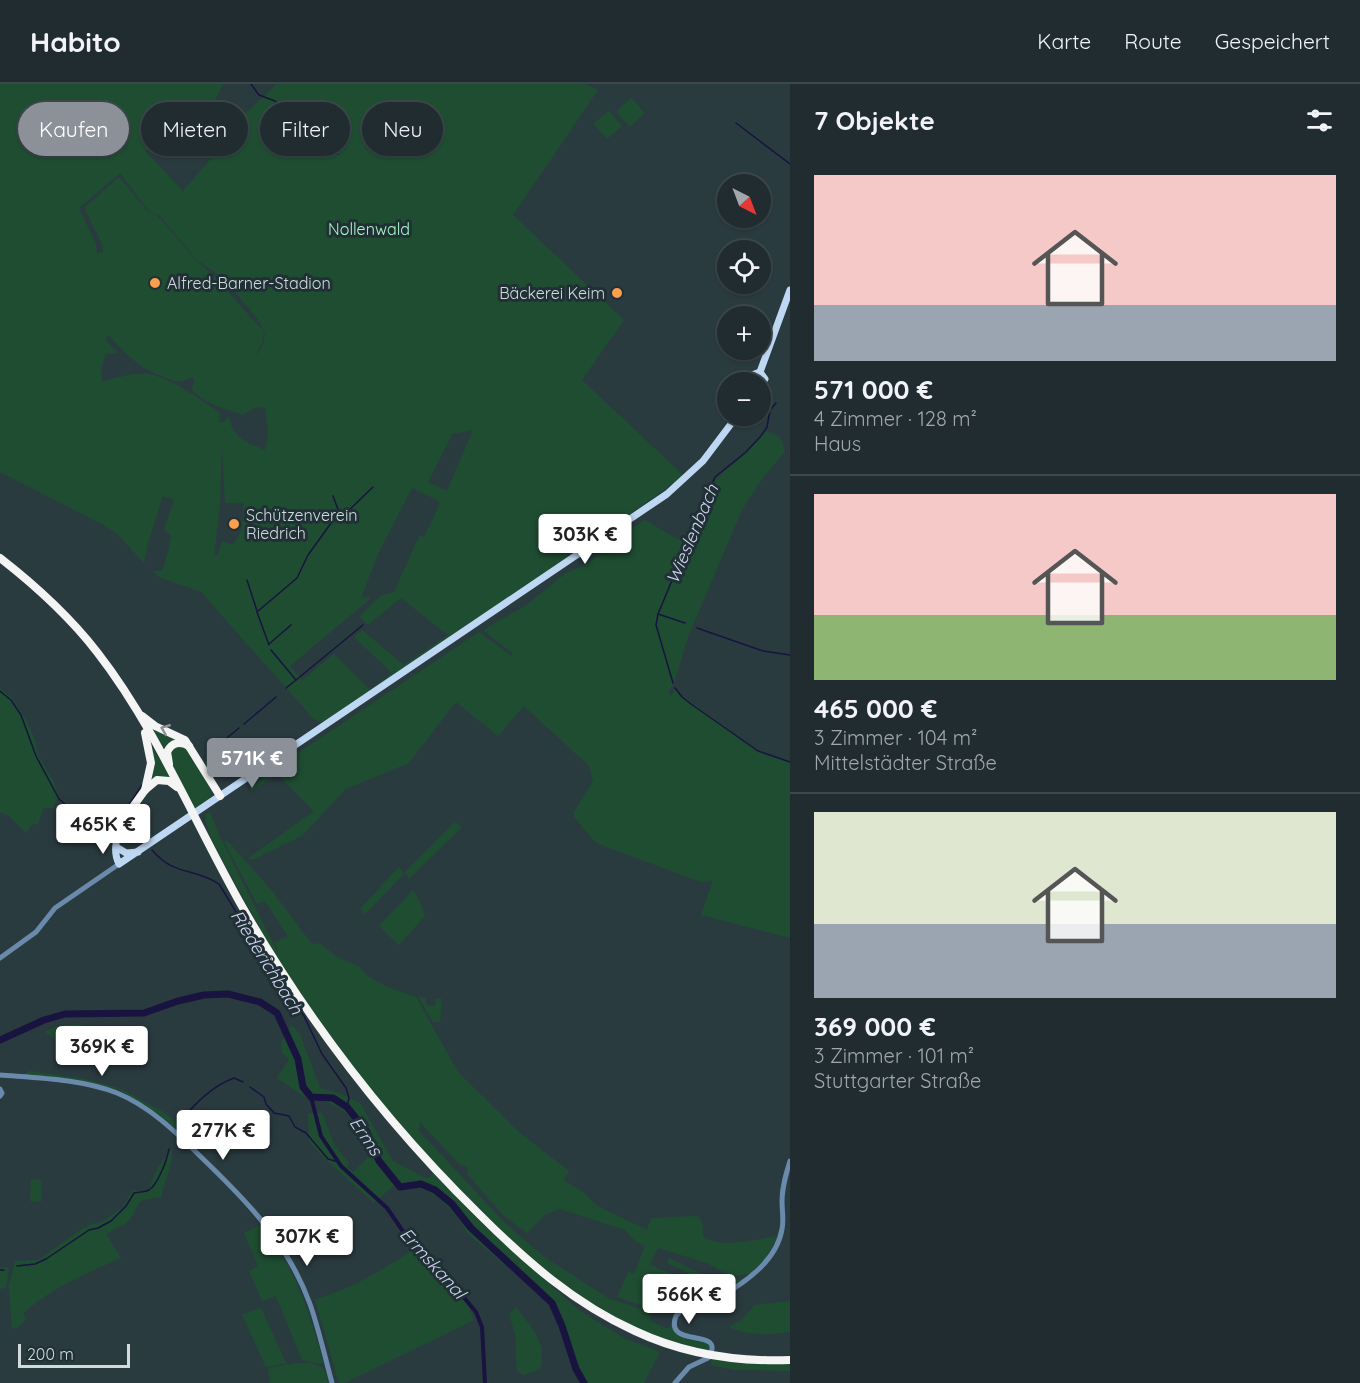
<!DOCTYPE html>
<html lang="de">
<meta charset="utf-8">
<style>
:root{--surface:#202c30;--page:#2d383c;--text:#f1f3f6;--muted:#a2a7ab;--line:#3d484c;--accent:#8c9099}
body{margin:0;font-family:Quicksand,sans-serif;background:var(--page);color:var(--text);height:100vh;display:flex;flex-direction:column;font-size:22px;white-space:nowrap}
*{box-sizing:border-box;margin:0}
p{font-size:20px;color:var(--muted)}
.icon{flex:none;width:33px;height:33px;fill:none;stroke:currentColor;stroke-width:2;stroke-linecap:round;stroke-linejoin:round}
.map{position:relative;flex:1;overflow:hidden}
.side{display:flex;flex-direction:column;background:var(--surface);width:570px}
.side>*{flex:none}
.banner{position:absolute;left:18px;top:18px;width:570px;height:54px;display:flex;gap:12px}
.needle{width:39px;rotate:138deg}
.tools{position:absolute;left:717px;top:90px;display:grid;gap:12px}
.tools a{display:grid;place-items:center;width:54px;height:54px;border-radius:50%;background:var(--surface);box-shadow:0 2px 4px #0004,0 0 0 2px var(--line);font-size:30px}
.scale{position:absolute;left:18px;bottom:15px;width:112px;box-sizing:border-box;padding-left:6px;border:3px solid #d1dbde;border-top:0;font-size:16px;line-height:21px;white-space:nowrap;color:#d1dbde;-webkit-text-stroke:4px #203035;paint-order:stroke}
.price{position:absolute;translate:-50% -51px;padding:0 14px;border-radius:6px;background:#fff;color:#222;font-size:20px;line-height:39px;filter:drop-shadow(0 2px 3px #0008)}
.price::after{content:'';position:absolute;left:50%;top:36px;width:18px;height:14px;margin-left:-9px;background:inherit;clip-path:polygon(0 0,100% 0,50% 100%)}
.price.on{background:var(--accent);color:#fff}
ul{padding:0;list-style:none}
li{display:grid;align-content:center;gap:12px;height:318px;padding:0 24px}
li+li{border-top:2px solid var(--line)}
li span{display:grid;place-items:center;height:186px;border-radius:0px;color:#555}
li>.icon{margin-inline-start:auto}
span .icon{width:108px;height:108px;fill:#fffc;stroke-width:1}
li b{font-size:26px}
h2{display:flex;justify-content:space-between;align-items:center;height:72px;padding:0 24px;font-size:26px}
.chip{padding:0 21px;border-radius:27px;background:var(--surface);box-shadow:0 2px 4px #0004,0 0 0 2px var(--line);font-size:21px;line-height:54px}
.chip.on{background:var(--accent);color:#fff}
header{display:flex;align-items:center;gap:36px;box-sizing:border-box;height:84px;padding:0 30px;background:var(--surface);border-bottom:2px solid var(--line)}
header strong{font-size:28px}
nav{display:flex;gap:33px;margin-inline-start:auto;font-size:21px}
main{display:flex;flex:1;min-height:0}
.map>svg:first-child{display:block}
</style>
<header>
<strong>Habito</strong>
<nav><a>Karte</a><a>Route</a><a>Gespeichert</a></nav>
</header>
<main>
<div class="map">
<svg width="790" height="1299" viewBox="0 0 790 1299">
<rect width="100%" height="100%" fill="#2a3b40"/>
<g fill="#1f4d32" fill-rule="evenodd">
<path d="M0 0H223L210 26 185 48 145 67 183 107 214 71 233 41 277 0H585L598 6 513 131 624 236 582 296 684 392 547 488 326 637 319 638 313 634 201 508 159 493 153 487H162L168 469 171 451 164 446 174 416 163 412 149 455 144 479 118 451 104 441 0 388ZM120 89 150 129 159 131 197 176 213 187 236 209 259 237 265 250 263 261 258 269 260 275 257 269 262 259 264 248 211 189 197 177 157 131 149 129 119 93 85 123 86 128 102 160 103 168 97 169 96 160 79 124ZM108 251C126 269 136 282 161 292 173 297 180 301 192 293L194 296 192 306C206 320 225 325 243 331L255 324 265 323 268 351 265 366C247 359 232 354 229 332L224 338H219L220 329C202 316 172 295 149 290 135 288 116 294 102 298L101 284 106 270 118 269 105 255ZM473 346 447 407 428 398 452 350ZM222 362 225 419H243C244 434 243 450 232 461L222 457 218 471 214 472 220 420ZM412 404 437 416 440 420 424 453 419 452 394 508 381 512 359 532 368 541 401 514 448 551 404 581 362 546 354 553 392 589 370 606 334 570 302 596 290 582 370 515V512L361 514 378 470Z"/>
<polygon points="631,14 645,29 630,43 616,28"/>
<polygon points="609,27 622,42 607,55 593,40"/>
<polygon points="766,347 780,353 785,367 760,398 742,426 688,553 674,599 668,608 671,612 675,604 681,611 757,666 790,678 790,854 701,831 713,796 701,798 601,761 595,758 574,733 574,728 593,697 589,682 524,622 498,652 456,618 409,679 346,705 302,752 252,776 248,774 314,727 277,690 252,707 251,704 271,687 479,548 512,572 512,569 483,546 525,522 566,489 583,482 611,463 627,447 645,436 675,454 692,458 717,394 744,371"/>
<polygon points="0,604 11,613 26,635 35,656 38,671 54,698 58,712 54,724 43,724 38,740 33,740 26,749 10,733 0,728"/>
<polygon points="148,640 181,655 165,670"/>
<polygon points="174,662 186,662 209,701 211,710 210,716 193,727 171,680 169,672"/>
<polygon points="152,664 153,664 171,696 150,698"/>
<path d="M210 728 220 753 279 871 275 858 288 852 265 817 257 820 224 758 227 756 273 808 311 859 321 860 337 873 358 882 369 893 387 903 416 913 458 988 520 1049 569 1087 564 1096 584 1109 596 1121 647 1146 651 1134 698 1132 702 1137 703 1152C719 1166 758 1155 778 1152L764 1176 752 1189 731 1193 707 1179 658 1164 650 1181 678 1192V1199L704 1206 714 1201 745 1194C717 1213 707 1219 672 1218L660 1203 649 1224 617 1213 628 1188 634 1190 645 1162 635 1157 625 1146 560 1125 546 1130 527 1149 503 1131 467 1090V1082L460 1081 420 1038 419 1047 505 1139 543 1172 610 1215 653 1229 650 1237 668 1245 672 1240 679 1252 701 1256 709 1260 710 1268 686 1263 629 1243 567 1204 498 1146 423 1069 348 978 279 879 211 755 206 739V730Z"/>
<polygon points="455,738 462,743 409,795 405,788"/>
<polygon points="399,783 404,790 365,830 360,825"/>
<polygon points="413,806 420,818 425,832 399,861 379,842"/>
<polygon points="418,912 426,914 426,921 435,922 436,915 442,915 440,938 433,938"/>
<polygon points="83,939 64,963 45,948 57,942"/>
<path d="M291 941 300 950 320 1004 339 1009 360 1019 393 1077 425 1094H429L433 1089 485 1142 574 1222 594 1236 626 1255 660 1268 644 1299H586L552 1221 467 1149C460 1133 440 1111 422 1105 412 1102 403 1107 393 1102L374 1119 323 1073 309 1057 308 1029H322L335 1062 349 1079 347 1083 353 1088 373 1069C359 1042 351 1024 319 1016L316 1011 305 1013 277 994 289 975 282 969 281 959Z"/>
<polygon points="29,987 85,995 118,1004 117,1006 106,1003 24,991"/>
<polygon points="121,1005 165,1029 195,1055 192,1057 162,1033 120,1007"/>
<path d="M172 1065C173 1082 164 1096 161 1113L143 1116 138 1120 134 1130 126 1139 106 1150 121 1174C87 1189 50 1204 23 1230L26 1235 18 1243 12 1245 9 1202 15 1177 37 1176 41 1174 79 1147 91 1140 102 1138 123 1123 133 1105 137 1107 148 1106 158 1083Z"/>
<polygon points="31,1095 42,1096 41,1118 30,1117"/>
<path d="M261 1140C294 1183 309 1225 323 1278L320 1280 302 1276 276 1212 262 1217 249 1187 258 1182 244 1149Z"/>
<path d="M419 1162C439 1184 464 1207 474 1236L345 1299H339L315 1215C354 1205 385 1184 419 1162Z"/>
<polygon points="669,1174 704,1191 702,1196 667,1179"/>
<polygon points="9,1183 6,1204 0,1205 0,1184"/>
<path d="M790 1217V1248C769 1251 748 1252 729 1243L741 1236 755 1221Z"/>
<path d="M516 1223C531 1243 548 1259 540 1285L524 1291 517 1287 515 1250 509 1230Z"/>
<polygon points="258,1224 262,1226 286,1279 266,1283 242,1231"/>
<polygon points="712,1275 748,1280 790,1280 790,1287 734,1286 711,1281"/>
<polygon points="295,1279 311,1279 324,1284 328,1299 270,1299 268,1284"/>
</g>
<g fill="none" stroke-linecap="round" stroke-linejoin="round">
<g stroke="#18143f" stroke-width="1.5">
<polyline points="251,0 259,11 275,17 338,70"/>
<polyline points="736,39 790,80"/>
<polyline points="339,428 343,432 373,403"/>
<polyline points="247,496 257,527"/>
<polyline points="658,530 685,539"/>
<polyline points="697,544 763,567 790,571"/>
<polyline points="269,560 291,541"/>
<polyline points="269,561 257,528 297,494 308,471 339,428 333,412"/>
<polyline points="271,566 296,596 286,604"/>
<polyline points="296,596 363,541"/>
<polyline points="673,599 656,541 658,530 715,393 746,368 761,352 767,343 770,326 776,319"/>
<polyline points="675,604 682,613 691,620 758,667 790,678"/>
<polyline points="0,607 11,616 21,631 36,672 59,715 80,733 89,738 117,743"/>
<polyline points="244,640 276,613"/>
<polyline points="216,663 239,644"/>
<polyline points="128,722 142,701"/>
<polyline points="115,742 120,735"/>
<polyline points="124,745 144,758"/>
<path d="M152 766C175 793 194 783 219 800L276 893 304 932 322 970 346 1004 349 1014 347 1023"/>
<polyline points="250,1003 264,1013 266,1020 274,1029 289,1032 295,1043 306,1049 328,1075 338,1078"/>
<path d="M180 1037C195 1020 212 1002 234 994L243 998"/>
<path d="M17 1182 35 1180 46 1175 89 1146 98 1144 111 1137 126 1122 134 1109C139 1108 145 1108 149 1106 158 1100 167 1076 169 1065"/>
<polyline points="0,1186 4,1186"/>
</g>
<polyline stroke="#18143f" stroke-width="4" points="311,1013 321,1052 341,1082 387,1124 411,1159 437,1181 476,1228 482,1243 485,1299"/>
<polyline stroke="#18143f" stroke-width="7" points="0,956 44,936 65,930 144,929 178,917 204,911 228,910 260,918 277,929 298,975 303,1003 311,1013 333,1014 347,1023 367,1048 379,1077 400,1103 421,1100 435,1106 452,1120 471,1144 552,1219 562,1242 576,1285 584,1299"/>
<g stroke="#6a8aab" stroke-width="5">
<polyline points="0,874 36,848 55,824 119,780"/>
<path d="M0 991C38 994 81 995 117 1009 149 1022 176 1048 200 1072 246 1116 288 1159 310 1220 319 1246 325 1273 332 1299"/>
<polyline points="0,1005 2,1009 0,1012"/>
<path d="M675 1299 689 1283 708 1274C729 1242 663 1266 676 1232 686 1219 708 1219 722 1212 747 1197 777 1176 782 1145 784 1136 782 1127 782 1117 782 1103 786 1090 790 1077"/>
</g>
<g stroke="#bed8f3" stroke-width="7">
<polyline points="760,288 790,206"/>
<polyline points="760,288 765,295 760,302"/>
<polyline points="752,298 752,291 760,288"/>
<path d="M127 731C118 746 111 764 119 780L667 410 703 377 737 332"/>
<polyline points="118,764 126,769 138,768"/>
</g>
<g stroke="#f4f4f4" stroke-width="8">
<path d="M0 474C36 502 69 532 97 568 157 645 195 740 243 824 308 937 387 1040 480 1131 526 1177 575 1220 635 1247 684 1270 737 1278 790 1276"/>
<polyline points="142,632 155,642 185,656 220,712"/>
<path d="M169 680 167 668C172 658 180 657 189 662"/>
<polyline points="145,706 151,679 145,649"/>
<polyline points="127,731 145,706 157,696 169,697 177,703"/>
</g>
</g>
<defs><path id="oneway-chevron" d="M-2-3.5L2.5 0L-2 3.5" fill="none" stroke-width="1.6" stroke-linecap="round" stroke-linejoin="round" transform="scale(1.5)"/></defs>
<use stroke="#8a9294" href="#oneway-chevron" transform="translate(165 645) rotate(-158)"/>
<g fill="#f99f4d" stroke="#203035" stroke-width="2">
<circle cx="155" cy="199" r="6"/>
<circle cx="617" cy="209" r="6"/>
<circle cx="234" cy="440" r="6"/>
</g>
<g text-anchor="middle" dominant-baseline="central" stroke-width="6" stroke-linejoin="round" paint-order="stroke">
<g font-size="16" fill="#a8fac5" stroke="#203035">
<text x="369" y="145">Nollenwald</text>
</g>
<g font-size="16" fill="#d1dbde" stroke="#203035" text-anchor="start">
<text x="167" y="199">Alfred-Barner-Stadion</text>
<text x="605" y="209" text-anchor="end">Bäckerei Keim</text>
<text x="246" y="431">Schützenverein<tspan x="246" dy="18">Riedrich</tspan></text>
</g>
<g font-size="18" font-style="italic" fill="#cfd2f1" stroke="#203035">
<text transform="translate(692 450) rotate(-67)">Wieslenbach</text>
<text transform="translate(267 878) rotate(58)">Riederichbach</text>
<text transform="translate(366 1052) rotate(56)">Erms</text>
<text transform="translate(433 1179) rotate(48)">Ermskanal</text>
</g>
</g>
</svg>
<div class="tools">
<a><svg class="needle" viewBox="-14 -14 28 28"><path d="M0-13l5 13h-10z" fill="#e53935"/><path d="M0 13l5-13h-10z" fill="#a2a7ab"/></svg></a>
<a><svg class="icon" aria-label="locate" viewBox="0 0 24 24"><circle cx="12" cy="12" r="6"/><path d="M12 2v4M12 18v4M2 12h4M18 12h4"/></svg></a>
<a>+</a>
<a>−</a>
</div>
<div class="scale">200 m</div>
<b class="price" style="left:585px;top:481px">303K €</b>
<b class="price on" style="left:252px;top:705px">571K €</b>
<b class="price" style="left:103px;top:771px">465K €</b>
<b class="price" style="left:102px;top:993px">369K €</b>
<b class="price" style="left:223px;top:1077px">277K €</b>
<b class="price" style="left:307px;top:1183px">307K €</b>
<b class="price" style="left:689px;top:1241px">566K €</b>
<div class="banner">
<a class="chip on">Kaufen</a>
<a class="chip">Mieten</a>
<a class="chip">Filter</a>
<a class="chip">Neu</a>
</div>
</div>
<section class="side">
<h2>7 Objekte<svg class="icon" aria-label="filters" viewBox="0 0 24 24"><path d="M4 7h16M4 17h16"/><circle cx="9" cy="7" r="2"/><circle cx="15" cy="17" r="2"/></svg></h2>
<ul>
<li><span style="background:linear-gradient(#f6c9c9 70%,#9aa5b1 0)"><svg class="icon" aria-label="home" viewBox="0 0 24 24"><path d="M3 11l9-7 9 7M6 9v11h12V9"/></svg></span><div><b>571 000 €</b><p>4 Zimmer · 128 m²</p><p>Haus</p></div></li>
<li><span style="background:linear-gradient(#f6c9c9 65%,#8fb573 0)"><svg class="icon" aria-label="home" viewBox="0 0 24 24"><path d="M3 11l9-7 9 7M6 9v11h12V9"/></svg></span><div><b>465 000 €</b><p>3 Zimmer · 104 m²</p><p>Mittelstädter Straße</p></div></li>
<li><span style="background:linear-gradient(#dfe7d0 60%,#9aa5b1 0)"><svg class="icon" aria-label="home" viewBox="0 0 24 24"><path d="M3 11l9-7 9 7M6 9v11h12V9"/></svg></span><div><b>369 000 €</b><p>3 Zimmer · 101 m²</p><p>Stuttgarter Straße</p></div></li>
</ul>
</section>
</main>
